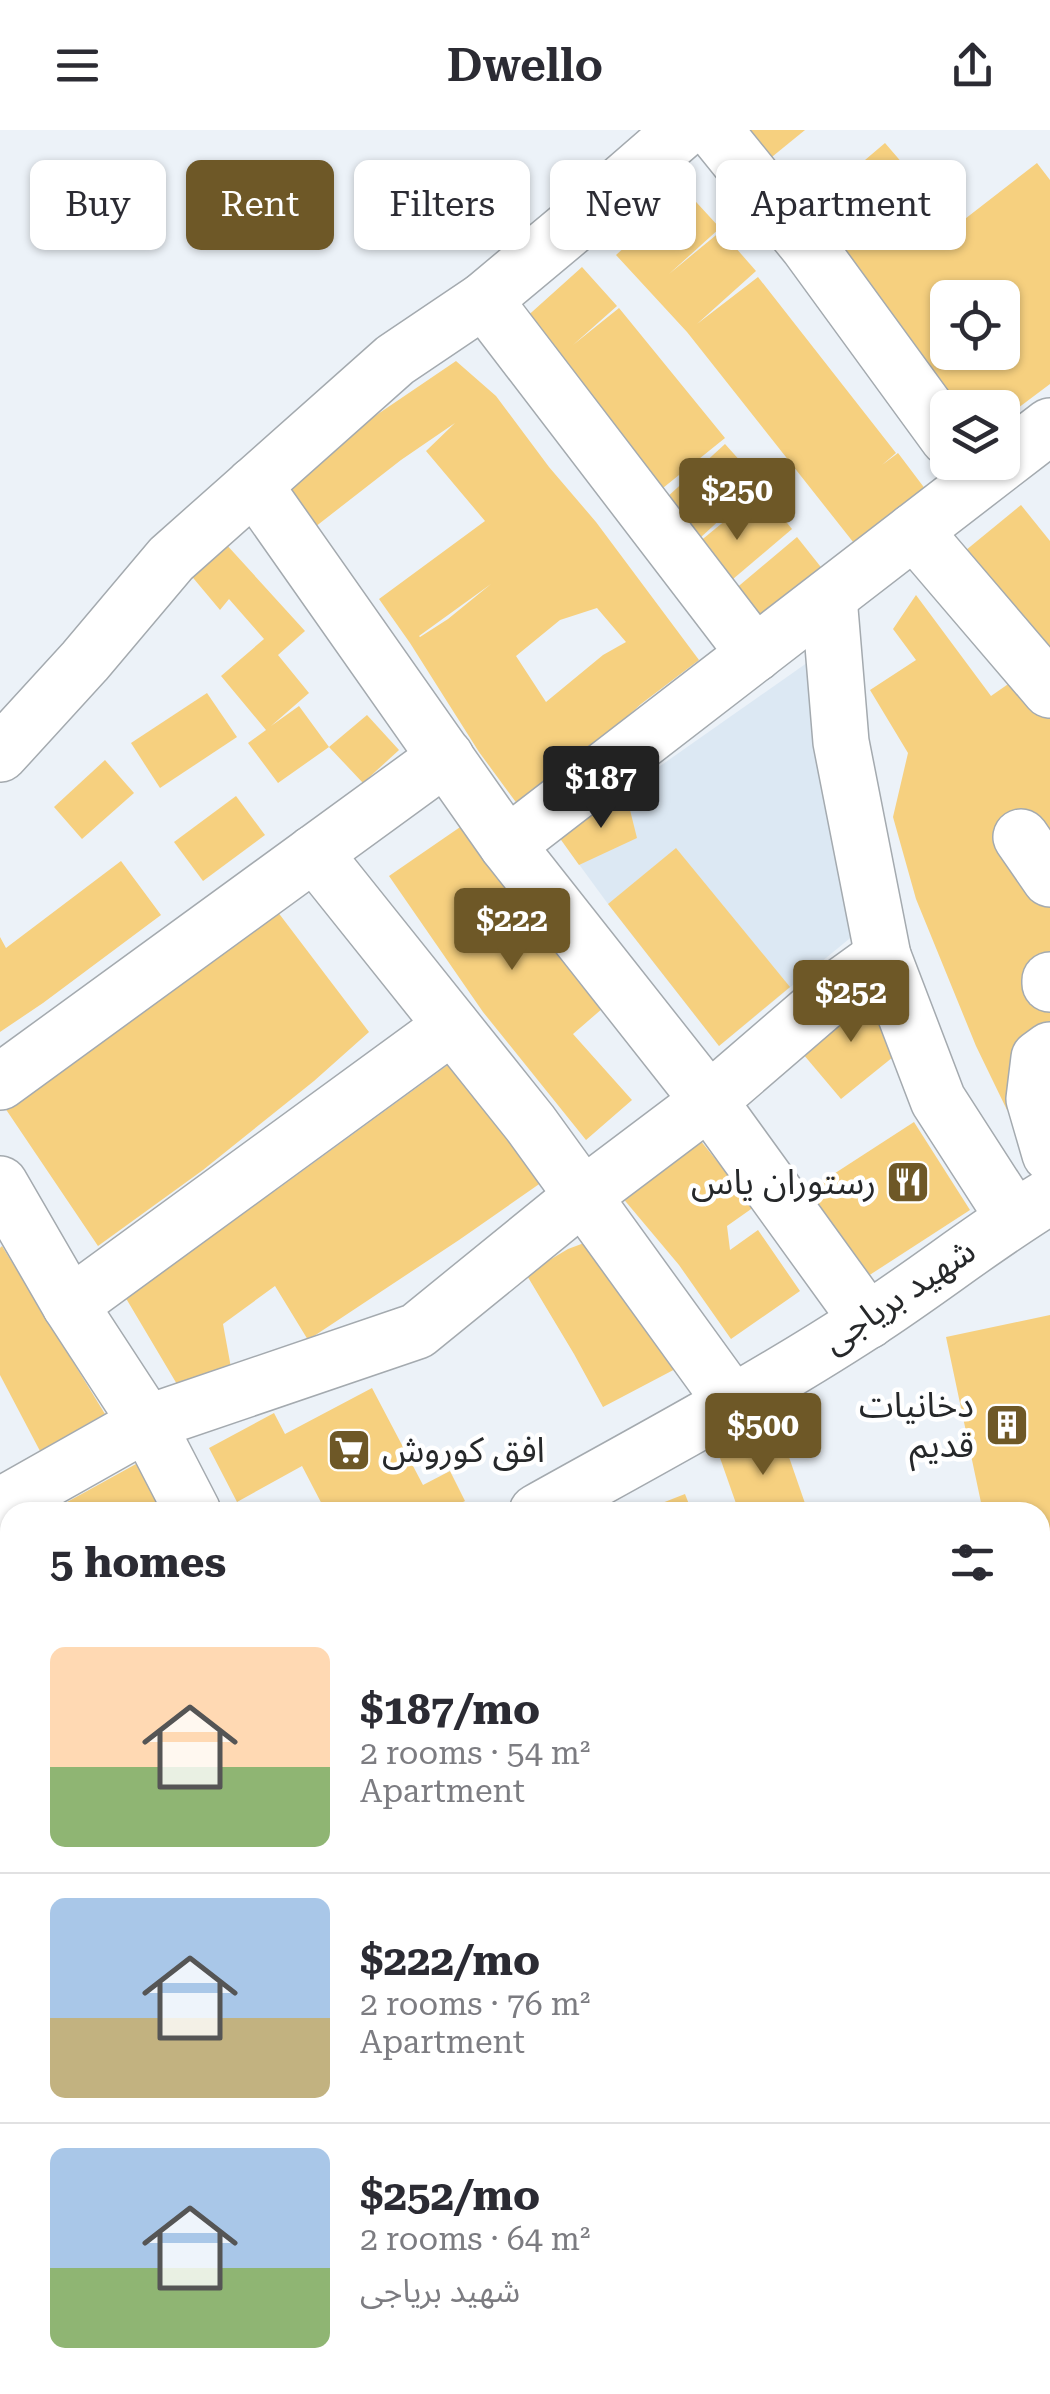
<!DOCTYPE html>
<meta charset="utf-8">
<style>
:root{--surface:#fff;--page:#f7f7f7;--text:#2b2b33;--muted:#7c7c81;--line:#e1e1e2;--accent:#6e5827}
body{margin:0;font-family:"Roboto Serif","Noto Sans Arabic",serif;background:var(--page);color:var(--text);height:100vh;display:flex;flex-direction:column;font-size:38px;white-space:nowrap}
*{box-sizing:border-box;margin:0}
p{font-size:32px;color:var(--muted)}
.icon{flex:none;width:55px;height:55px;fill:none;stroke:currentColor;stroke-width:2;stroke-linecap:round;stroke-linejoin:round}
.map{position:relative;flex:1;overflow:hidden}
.sheet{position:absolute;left:0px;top:1372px;width:1050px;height:892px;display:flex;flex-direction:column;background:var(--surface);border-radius:30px 30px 0 0;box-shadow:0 2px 8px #0004}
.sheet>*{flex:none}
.guide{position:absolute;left:30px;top:30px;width:990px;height:90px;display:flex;gap:20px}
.controls{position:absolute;left:930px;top:150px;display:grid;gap:20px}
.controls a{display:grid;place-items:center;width:90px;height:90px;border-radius:15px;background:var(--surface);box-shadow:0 2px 8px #0004;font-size:50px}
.price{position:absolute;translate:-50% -85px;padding:0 22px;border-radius:10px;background:var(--accent);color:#fff;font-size:32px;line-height:65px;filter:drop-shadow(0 2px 5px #0008)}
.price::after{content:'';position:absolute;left:50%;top:60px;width:30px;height:22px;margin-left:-15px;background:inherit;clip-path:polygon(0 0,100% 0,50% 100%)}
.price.current{background:#222;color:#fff}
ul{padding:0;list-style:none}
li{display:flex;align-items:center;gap:30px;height:250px;padding:0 50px}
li+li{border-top:2px solid var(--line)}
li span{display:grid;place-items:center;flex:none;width:280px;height:200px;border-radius:15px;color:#555}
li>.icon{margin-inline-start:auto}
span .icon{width:120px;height:120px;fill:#fffc;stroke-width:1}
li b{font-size:42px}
h2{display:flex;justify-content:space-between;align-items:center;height:120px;padding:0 50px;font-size:42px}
.chip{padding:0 35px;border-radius:15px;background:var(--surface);box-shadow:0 2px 8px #0004;font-size:35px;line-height:90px}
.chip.current{background:var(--accent);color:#fff}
header{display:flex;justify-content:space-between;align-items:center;height:130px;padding:0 50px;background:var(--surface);font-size:45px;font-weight:600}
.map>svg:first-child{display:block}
</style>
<header><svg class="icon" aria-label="menu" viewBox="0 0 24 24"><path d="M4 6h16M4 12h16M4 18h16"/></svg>Dwello<svg class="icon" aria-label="share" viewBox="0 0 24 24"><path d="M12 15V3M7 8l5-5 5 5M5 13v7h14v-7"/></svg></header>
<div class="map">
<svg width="1050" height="2264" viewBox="0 0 1050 2264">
<rect width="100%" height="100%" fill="#ecf2f8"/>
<polygon fill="#dce8f3" points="831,516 860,800 719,916 608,774 559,707"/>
<g fill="#f6d07f" fill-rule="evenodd">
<polygon points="727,0 805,0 757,39"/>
<path d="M885 13 916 49 952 99 1037 33 1050 50V254L1002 290V278H952L835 113 869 89 838 53ZM948 168H1002V222H948Z"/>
<polygon points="686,61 720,98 669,144 721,101 756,141 697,194 758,147 896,323 882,335 898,323 932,368 861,422 687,202 616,125"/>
<polygon points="582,137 617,176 573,215 619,178 725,308 653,366 513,199"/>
<path d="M456 231 496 266 549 337 596 392 699 530 641 574 585 625 518 675 479 622 410 513 379 469 485 391 426 321 455 293 401 330 306 404 277 366 372 288ZM491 454 448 489 420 507 419 506ZM597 478 626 512 603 525 546 572 516 526 560 490Z"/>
<polygon points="725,314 760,353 688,419 653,380"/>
<polygon points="761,361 792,399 713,466 681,427"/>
<polygon points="1021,375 1050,411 1050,538 960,425"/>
<polygon points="797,407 828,446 747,514 715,476"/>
<polygon points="225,413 305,501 278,525 309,563 271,596 299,576 329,617 278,653 248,613 266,600 221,546 264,509 229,469 220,480 189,443"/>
<polygon points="916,465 991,566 1014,550 1050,584 1050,993 1041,996 1007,980 976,916 916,769 893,687 908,623 870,560 916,530 893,499"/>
<polygon points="207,563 237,607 160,658 131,613"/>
<polygon points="367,585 399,620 363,653 329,617"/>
<polygon points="105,630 134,663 82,709 54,677"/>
<polygon points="625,660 637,708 579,735 559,707"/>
<polygon points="236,666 265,705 203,751 174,712"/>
<polygon points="466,693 554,821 603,878 573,904 632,970 586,1010 483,882 389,746"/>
<polygon points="676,718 790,857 719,916 608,774"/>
<polygon points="121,731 161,785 43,873 0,902 0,807 6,818"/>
<polygon points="274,777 369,902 314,951 203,1040 98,1116 5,978 83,926 153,868"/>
<polygon points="869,857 898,923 841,969 798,918"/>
<polygon points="456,929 545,1050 459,1110 308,1210 275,1156 223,1194 234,1254 184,1266 124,1165 279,1058"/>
<polygon points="914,992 970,1080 865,1148 809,1060"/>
<polygon points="696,1005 754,1077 727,1096 730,1120 758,1100 800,1161 731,1209 679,1135 621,1066"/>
<polygon points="592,1110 681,1236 603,1277 574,1224 526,1144 568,1119"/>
<polygon points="2,1116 105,1284 40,1321 0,1245 0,1118"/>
<polygon points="1050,1185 1050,1474 1040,1476 1040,1382 983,1382 946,1207"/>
<polygon points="372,1258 423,1355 450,1341 465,1371 443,1382 326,1382 302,1336 237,1372 209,1318 274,1283 285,1304"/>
<polygon points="781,1304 808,1382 739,1382 719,1325"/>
<polygon points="136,1334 166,1382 49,1382"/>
<polygon points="685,1364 692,1382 639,1382"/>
<polygon points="10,1491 10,1589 0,1595 0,1497"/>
<polygon points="1050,1506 1050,1556 1040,1557 1040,1507"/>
<polygon points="1050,1740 1050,1846 1048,1846 1040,1800 1040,1741"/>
<polygon points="1050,1936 1050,2071 1040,2063 1040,1945"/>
<polygon points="1040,2130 1050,2141 1050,2250 1031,2264 797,2264 788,2255 1040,2255"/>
<polygon points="0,2185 10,2193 10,2255 53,2255 46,2264 0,2264"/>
<polygon points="140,2255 470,2255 460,2264 141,2264"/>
</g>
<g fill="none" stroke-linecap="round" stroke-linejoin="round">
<g stroke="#a4aaaf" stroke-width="58">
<g id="minor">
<polyline points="714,0 808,116 948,308"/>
<polyline points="484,170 755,524"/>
<polyline points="254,355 507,715 709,971 868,1191"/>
<polyline points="914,401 1050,560"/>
<polyline points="829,467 841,612 883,826 938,970 1014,1088"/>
<polyline points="0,624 85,531 171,429 395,230 484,170 569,99 683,0"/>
<polyline points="1021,707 1050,749"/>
<polyline points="507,715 1050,296"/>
<polyline points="314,723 530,993 732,1272"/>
<polyline points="1050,850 1050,854"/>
<polyline points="1050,920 1039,928 1034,969 1050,1024"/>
<polyline points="0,952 446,627"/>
<polyline points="0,1054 70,1175 147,1293 193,1382"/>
<polyline points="70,1175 452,896"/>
<polyline points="0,1376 147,1293 417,1201 583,1066 709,971 847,852 883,826"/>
<path d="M537 1382C648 1320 761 1260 867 1191 929 1151 987 1104 1050 1066"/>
<polyline points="0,1986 10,1971"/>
<polyline points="1040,2097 1050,2109"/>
<polyline points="111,2255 113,2264"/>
<polyline points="738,2255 748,2264"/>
<polyline points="653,2264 661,2255"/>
</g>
</g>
<g stroke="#648fb4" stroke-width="58">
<g id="major">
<polyline points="1040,1626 1050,1625"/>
<polyline points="1040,1677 1050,1675"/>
<polyline points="0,1724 10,1714"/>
<polyline points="0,1814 10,1823"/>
</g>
</g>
<use href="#minor" stroke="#fff" stroke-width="55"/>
<use href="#major" stroke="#b6ddfe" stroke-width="55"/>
</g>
<defs>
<g id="restaurant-square" transform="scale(2.25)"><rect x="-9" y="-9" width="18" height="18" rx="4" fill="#6e5827" stroke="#fff"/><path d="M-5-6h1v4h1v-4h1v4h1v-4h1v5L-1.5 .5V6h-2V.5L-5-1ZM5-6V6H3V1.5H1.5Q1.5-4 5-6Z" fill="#fff"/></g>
<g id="building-square" transform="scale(2.25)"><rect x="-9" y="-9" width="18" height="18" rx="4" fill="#6e5827" stroke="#fff"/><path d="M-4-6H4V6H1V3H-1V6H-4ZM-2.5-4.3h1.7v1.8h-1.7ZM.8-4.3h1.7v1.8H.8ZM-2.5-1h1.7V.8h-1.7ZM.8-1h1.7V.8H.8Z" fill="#fff"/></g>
<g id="supermarket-square" transform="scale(2.25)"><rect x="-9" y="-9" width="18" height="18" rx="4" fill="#6e5827" stroke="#fff"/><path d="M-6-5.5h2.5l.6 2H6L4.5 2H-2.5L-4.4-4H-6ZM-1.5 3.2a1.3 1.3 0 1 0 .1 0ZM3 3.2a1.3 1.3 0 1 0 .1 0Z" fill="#fff"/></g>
</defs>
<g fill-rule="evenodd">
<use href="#restaurant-square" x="908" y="1052"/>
<use href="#building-square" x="1007" y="1295"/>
<use href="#supermarket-square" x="349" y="1320"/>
</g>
<g text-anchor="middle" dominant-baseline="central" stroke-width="9" stroke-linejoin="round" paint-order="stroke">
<g font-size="35" fill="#26282a" stroke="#fff" text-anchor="end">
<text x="876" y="1052">رستوران یاس</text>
<text x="974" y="1275">دخانیات<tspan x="974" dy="40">قدیم</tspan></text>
<text x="382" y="1320" text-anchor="start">افق کوروش</text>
</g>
<g font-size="35" fill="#26282a" stroke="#fff">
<text transform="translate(899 1166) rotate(-34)">شهید بریاجی</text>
</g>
</g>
</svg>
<div class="controls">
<a><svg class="icon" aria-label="locate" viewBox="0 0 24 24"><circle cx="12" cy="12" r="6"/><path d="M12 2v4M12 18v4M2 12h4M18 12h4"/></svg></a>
<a><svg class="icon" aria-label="layers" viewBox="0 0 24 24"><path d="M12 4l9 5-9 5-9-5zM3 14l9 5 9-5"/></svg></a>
</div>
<b class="price" style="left:737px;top:413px">$250</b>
<b class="price current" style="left:601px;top:701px">$187</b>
<b class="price" style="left:512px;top:843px">$222</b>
<b class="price" style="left:851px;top:915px">$252</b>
<b class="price" style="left:763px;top:1348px">$500</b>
<div class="guide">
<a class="chip">Buy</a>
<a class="chip current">Rent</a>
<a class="chip">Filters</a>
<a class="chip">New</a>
<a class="chip">Apartment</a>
</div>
<section class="sheet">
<h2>5 homes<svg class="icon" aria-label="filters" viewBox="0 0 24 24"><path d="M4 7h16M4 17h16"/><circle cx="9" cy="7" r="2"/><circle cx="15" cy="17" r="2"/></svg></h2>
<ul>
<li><span style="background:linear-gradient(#ffd9b3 60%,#8fb573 0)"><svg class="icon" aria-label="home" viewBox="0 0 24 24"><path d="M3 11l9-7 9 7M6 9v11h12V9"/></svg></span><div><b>$187/mo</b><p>2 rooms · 54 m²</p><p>Apartment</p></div></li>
<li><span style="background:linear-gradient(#a9c7e8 60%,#c2b280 0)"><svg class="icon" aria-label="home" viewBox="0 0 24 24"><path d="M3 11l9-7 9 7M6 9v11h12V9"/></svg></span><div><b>$222/mo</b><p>2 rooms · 76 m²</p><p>Apartment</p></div></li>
<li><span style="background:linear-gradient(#a9c7e8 60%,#8fb573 0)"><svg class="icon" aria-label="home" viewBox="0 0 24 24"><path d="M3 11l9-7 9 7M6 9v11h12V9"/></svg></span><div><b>$252/mo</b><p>2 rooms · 64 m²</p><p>شهید بریاجی</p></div></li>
</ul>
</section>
</div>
